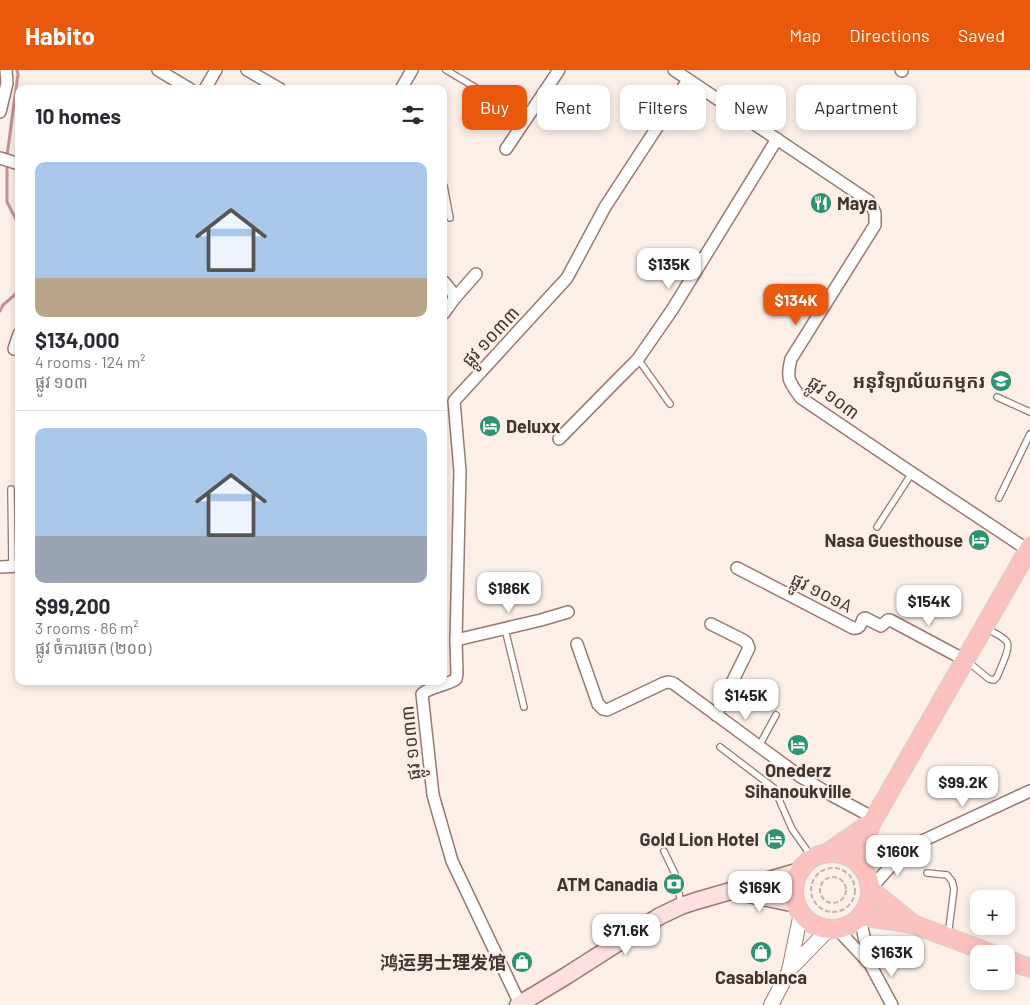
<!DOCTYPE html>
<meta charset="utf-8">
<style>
:root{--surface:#fff;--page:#f2f2f3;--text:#2b2b33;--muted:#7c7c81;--line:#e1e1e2;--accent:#ea580c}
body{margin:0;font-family:Barlow,"Noto Sans SC","Noto Sans Khmer",sans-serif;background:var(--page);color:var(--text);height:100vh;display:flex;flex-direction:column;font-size:19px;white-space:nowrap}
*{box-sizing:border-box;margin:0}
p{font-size:16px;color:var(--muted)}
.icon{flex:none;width:28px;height:28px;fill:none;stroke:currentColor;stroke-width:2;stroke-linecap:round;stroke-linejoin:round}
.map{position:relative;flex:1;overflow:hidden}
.drawer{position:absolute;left:15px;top:15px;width:432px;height:600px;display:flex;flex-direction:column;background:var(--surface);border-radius:10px;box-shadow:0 2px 8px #0003}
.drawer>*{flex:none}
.hud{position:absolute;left:462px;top:15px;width:475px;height:45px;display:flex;gap:10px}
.buttons{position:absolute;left:970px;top:820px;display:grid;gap:10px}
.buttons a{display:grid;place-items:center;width:45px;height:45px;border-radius:10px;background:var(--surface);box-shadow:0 2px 8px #0003;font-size:25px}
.price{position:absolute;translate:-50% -42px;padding:0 11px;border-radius:10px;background:#fff;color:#222;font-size:16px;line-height:32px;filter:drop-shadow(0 1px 2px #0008)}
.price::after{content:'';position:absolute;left:50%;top:30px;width:15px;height:11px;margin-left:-8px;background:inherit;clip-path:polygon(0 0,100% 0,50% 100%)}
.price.selected{background:var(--accent);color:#fff}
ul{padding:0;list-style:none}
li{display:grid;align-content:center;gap:10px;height:265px;padding:0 20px}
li+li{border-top:1px solid var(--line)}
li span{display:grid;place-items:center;height:155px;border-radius:10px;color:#555}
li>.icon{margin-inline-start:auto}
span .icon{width:90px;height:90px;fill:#fffc;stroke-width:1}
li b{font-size:21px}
h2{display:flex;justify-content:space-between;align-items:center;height:60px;padding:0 20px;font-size:21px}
.pill{padding:0 18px;border-radius:10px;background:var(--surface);box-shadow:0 2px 8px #0003;font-size:18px;line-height:45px}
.pill.selected{background:var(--accent);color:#fff}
header{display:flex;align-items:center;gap:30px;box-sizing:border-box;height:70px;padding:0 25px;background:var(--accent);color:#fff}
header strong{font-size:24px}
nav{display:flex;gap:28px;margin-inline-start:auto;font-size:18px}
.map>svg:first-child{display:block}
</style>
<header>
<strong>Habito</strong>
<nav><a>Map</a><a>Directions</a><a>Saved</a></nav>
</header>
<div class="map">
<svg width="1030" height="935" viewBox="0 0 1030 935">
<rect width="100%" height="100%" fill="#fcefe8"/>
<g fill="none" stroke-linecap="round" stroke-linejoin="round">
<g stroke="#c1919c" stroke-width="3">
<polyline points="17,0 18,4 7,86 7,132 19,155"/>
<polyline points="0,241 3,235 19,221"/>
</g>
<g stroke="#987a6c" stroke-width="8">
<g id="service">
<polyline points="446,0 483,22"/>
<polyline points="444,116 450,148"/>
<polyline points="638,289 670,334"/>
<polyline points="997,327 1030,342"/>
<polyline points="11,419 12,496"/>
<polyline points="999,428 1030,364"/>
<polyline points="877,457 912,403"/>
<polyline points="505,559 524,637"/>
<path d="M967 591 989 609 994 610 997 607C1000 599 1011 578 1007 572 1003 566 992 562 986 558"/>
<polyline points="759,676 776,645"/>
<polyline points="720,677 774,718 792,759 813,789"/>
<polyline points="664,781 675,804 681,833"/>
<polyline points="927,803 947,805 952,811 954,819 948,866"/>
</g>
</g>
<g stroke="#987a6c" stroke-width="14">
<g id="minor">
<polyline points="158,0 190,19"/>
<polyline points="247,0 280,19"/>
<path d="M674 0 869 131 875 143V155L791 289C786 309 789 312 801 328L912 403 1028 480"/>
<polyline points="901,0 902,1"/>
<polyline points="205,19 216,0"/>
<polyline points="401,19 412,0"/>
<polyline points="0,42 7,13 6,0"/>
<polyline points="506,79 559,0"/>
<polyline points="0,88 19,94"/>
<polyline points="444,212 453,223 454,229"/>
<polyline points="444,243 454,229 476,204"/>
<polyline points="14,279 19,264"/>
<polyline points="559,369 619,308 638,289 672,240 777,69"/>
<polyline points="0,497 19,496"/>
<path d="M737 498 853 558C860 559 861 554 863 549L865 548 881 556 888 550H890L965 590"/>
<polyline points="711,554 743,570 747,573 749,578 716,645"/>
<polyline points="456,570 541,550 568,542"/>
<polyline points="577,574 598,634 603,639 607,640 664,613 668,612 673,613 801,707 833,726 874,748"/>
<polyline points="859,793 907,778 1030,721"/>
<polyline points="871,818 906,779"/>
<polyline points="860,848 870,894 892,935"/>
<polyline points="837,859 869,893"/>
<path d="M520 934 452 791 433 725 422 624C431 616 446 616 456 609L457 604 456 570 460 401 454 331 567 208 605 137 688 10"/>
</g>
</g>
<g stroke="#987a6c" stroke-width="16">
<g id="tertiary">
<polyline points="789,900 829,859"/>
<polyline points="771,935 789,901 801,843"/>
</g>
</g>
<g stroke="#987a6c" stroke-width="19">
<g id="secondary">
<polyline points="734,821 796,834"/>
<polyline points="518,935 566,906 660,846 681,836 696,831 800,801"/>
</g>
</g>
<g stroke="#d2cfcd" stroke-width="20">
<g id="primary">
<polyline points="827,783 872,752"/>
<circle cx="832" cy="821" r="38"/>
<polyline points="857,792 872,752 1030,477"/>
<polyline points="871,820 913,854"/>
<polyline points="861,846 913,854 993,884"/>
<polyline points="1006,889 1030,898"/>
</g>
</g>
<g stroke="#c0b3ac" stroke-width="2" stroke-dasharray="5 2.5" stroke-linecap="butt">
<circle cx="833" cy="820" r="22"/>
<circle cx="833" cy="820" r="13"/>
</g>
<use href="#service" stroke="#fff" stroke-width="5.5"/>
<use href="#minor" stroke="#fff" stroke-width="11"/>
<use href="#tertiary" stroke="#fff" stroke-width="14"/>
<use href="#secondary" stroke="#fde0df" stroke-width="16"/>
<use href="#primary" stroke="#fac1be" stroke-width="18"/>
</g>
<defs>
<g id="restaurant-disc" transform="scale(1.125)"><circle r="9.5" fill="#2d9370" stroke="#fcefe8"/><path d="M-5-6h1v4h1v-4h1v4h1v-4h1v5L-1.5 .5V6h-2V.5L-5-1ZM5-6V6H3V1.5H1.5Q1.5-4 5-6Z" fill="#fff"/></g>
<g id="school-disc" transform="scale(1.125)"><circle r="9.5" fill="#2d9370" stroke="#fcefe8"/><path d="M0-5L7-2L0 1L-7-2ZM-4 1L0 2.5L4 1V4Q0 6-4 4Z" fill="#fff"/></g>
<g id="hotel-disc" transform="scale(1.125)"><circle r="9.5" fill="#2d9370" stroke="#fcefe8"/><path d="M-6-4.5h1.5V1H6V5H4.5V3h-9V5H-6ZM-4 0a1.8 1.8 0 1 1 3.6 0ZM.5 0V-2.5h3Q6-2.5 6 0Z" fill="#fff"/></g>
<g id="bank-disc" transform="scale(1.125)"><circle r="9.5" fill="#2d9370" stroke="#fcefe8"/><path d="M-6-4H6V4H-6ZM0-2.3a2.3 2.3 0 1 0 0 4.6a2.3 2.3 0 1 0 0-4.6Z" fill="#fff"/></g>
<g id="shop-disc" transform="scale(1.125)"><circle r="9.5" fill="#2d9370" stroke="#fcefe8"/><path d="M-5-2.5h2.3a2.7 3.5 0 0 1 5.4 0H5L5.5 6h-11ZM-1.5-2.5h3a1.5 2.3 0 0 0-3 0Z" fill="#fff"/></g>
</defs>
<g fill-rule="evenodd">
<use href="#restaurant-disc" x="821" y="133"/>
<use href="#school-disc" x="1001" y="311"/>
<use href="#hotel-disc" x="490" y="356"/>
<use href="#hotel-disc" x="979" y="470"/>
<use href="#hotel-disc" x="798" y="675"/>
<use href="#hotel-disc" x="775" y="769"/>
<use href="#bank-disc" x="674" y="814"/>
<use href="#shop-disc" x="761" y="882"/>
<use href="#shop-disc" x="522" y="892"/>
</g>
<g text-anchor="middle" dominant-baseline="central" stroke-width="4.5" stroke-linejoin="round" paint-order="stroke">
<g font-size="18" font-weight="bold" fill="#42352f" stroke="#fcefe8" text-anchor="end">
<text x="837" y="133" text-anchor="start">Maya</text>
<text x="985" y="311">អនុវិទ្យាល័យកម្មករ</text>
<text x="506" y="356" text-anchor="start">Deluxx</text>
<text x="963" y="470">Nasa Guesthouse</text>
<text x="798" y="700" text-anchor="middle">Onederz<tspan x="798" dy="21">Sihanoukville</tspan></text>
<text x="759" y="769">Gold Lion Hotel</text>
<text x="658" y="814">ATM Canadia</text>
<text x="506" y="892">鸿运男士理发馆</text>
<text x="761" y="907" text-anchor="middle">Casablanca</text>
</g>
<g font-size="18" fill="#42352f" stroke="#fcefe8">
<text transform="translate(490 266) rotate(-47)">ផ្លូវ ១០៣៣</text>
<text transform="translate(834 327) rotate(37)">ផ្លូវ ១០៣</text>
<text transform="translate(822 522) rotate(27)">ផ្លូវ ១០១A</text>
<text transform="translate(410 673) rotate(-96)">ផ្លូវ ១០៣៣</text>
</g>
</g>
</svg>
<div class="buttons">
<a>+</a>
<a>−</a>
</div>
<b class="price" style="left:669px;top:220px">$135K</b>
<b class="price selected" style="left:796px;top:256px">$134K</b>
<b class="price" style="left:509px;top:544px">$186K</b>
<b class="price" style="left:929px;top:557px">$154K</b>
<b class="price" style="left:746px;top:651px">$145K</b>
<b class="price" style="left:963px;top:738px">$99.2K</b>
<b class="price" style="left:898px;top:807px">$160K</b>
<b class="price" style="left:760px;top:843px">$169K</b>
<b class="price" style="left:626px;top:886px">$71.6K</b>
<b class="price" style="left:892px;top:908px">$163K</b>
<div class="hud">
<a class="pill selected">Buy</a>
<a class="pill">Rent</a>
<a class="pill">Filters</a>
<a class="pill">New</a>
<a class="pill">Apartment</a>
</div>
<section class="drawer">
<h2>10 homes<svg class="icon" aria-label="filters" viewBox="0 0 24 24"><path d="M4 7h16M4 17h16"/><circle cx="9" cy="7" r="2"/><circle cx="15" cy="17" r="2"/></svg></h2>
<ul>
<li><span style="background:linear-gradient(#a9c7e8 75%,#b9a48a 0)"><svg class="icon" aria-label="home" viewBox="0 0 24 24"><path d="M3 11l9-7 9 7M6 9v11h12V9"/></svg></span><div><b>$134,000</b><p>4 rooms · 124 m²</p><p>ផ្លូវ ១០៣</p></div></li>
<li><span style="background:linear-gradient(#a9c7e8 70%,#9aa5b1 0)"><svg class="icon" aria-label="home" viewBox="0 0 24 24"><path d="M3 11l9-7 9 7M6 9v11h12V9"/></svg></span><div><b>$99,200</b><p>3 rooms · 86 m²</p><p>ផ្លូវ ចំការចេក (២០០)</p></div></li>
</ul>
</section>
</div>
